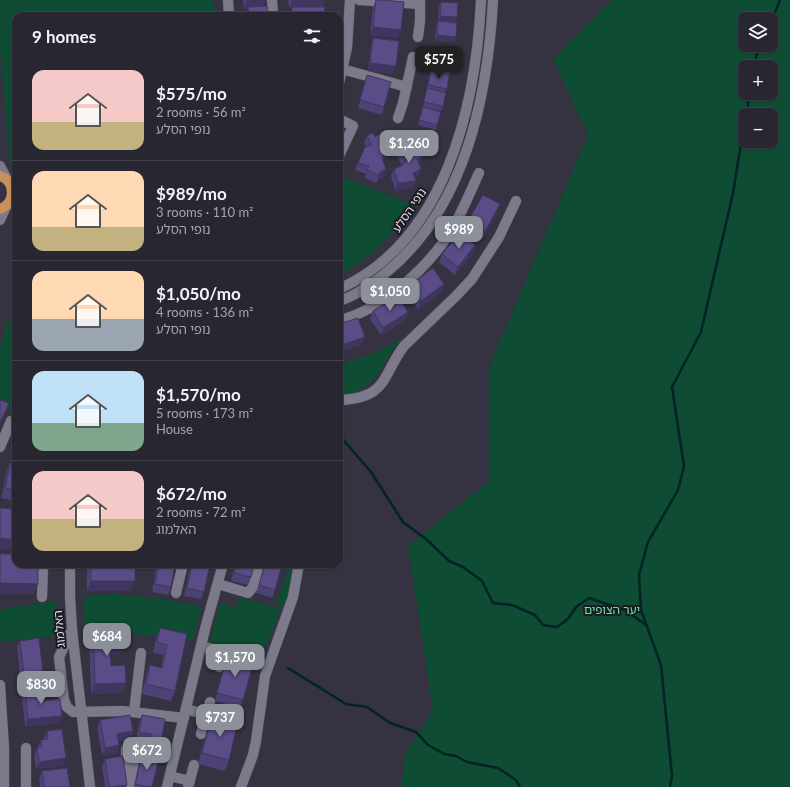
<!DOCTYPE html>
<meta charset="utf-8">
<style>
:root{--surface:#282631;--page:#302e39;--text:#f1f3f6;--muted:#a5a5ab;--line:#44434d;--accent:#8c9099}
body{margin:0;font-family:Lato,"Noto Sans Hebrew",sans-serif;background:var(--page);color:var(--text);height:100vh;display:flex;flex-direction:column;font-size:15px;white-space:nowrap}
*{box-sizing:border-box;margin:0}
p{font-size:13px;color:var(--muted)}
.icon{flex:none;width:22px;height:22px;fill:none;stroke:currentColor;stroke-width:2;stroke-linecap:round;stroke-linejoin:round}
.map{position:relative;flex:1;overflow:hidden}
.details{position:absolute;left:12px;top:12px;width:331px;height:556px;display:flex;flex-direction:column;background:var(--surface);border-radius:12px;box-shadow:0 1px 3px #0004,0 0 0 1px var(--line)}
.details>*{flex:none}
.fabs{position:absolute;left:738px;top:12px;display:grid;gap:8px}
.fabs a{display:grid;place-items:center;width:40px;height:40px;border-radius:8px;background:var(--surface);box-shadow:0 1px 3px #0004,0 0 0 1px var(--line);font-size:20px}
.price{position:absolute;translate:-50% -34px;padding:0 9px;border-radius:8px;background:var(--accent);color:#fff;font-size:13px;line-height:26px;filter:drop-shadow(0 1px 2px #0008)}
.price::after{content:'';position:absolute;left:50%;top:24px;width:12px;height:9px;margin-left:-6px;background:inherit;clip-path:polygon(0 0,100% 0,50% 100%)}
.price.active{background:#222;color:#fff}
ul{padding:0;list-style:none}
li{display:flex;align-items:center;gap:12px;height:100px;padding:0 20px}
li+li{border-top:1px solid var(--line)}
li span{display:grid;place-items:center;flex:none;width:112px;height:80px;border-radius:12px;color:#555}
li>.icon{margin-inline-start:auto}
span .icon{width:48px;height:48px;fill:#fffc;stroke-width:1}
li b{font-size:17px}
h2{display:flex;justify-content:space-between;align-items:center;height:48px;padding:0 20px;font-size:17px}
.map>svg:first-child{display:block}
</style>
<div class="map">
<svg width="790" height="787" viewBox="0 0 790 787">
<rect width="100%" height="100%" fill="#353241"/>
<g fill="#0e4c34" fill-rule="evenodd">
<polygon points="0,0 213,0 216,16 16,16 16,172 14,171 10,162 0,50"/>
<path d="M612 0H790V787H401L405 755 433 710 408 546 489 481V367L588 135 553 59ZM745 19H771V45H745ZM745 67H771V93H745ZM745 115H771V141H745Z"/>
<path d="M339 176 414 205C395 235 371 258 339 275Z"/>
<polygon points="7,320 16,326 16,412 0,405 0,347"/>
<polygon points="404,336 389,355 377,377 365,387 353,394 339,393 339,363 353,360 377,352"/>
<polygon points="289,564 294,564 291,586 285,607 276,605"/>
<path d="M115 594 163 599 202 607 193 640C157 635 122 633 85 636L83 596Z"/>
<polygon points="239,597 281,609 261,659 209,645 220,603 237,607"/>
<polygon points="56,601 60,635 0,642 0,610 19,606"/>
</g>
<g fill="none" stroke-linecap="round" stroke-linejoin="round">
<g stroke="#022426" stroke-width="2.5">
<polyline points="771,22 780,0"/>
<polyline points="754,67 756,57 761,45"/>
<polyline points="746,115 750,93"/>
<polyline points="339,435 371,472 403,522 426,539 449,561 463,567 482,581 493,603 512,605 535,615 543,625 557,627 568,619 576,607 589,598 625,610 646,625"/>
<polyline points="288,668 346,704 367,707 390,723 416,732 428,745 444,754 456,756 467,762 498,768 516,780 520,787"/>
<polyline points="670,787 672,776 661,665 641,610 639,575 648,542 678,490 684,466 672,387 701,332 733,193 745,119"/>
</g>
<g stroke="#53505c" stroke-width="11">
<g id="minor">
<polyline points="228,0 229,16"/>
<polyline points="272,0 273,16"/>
<polyline points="359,0 420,4"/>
<polyline points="418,37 420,21 420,0"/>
<polyline points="342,69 407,87"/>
<polyline points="339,83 347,48 350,0"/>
<polyline points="398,118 403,103 413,57"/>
<polyline points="339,119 353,126 339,156"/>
<polyline points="0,166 7,179"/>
<polyline points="0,220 7,205"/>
<polyline points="364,288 374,306"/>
<path d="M339 289C446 241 476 106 481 0"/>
<path d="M339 301C357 295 374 283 388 271 465 207 488 95 493 0"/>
<path d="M339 321C350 317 360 314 370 308 404 289 439 255 457 220 465 205 472 188 479 173"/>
<path d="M339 400C388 398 381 377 404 346L455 297 472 279 499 237 516 201"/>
<polyline points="0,447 11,421"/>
<polyline points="70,564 70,596 72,630 90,787"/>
<polyline points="218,584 248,593 253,587 259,564"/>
<polyline points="176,593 183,564"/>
<polyline points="42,597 43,564"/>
<polyline points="72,630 59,657 64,700 67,707 73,712 123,711 184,718"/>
<polyline points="201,646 224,652 219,667"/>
<polyline points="0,685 4,748 4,787"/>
<polyline points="186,709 207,715"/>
<polyline points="134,712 141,653"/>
<polyline points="201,734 210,702"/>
<polyline points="26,748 26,787"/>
<polyline points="170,776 190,781"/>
<polyline points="126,787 126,749"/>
<polyline points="131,787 139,749"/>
<polyline points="167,787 206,625 223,564"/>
<polyline points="188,787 194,765"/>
<polyline points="241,787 253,755 256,741 265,676 293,597 299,564"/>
</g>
</g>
<g stroke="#53505c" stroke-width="11">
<path id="major" d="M0 176C16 181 16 203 0 209"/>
</g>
<use href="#minor" stroke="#7c798a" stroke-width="10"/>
<use href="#major" stroke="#c88f59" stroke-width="10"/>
</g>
<g fill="#4e4175">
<polygon points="243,0 266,0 263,6 268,16 246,16 248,8 244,9"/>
<polygon points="288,0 324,0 322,7 324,16 289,16 292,8 289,8"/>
<polygon points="376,0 398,38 370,35 373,7"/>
<polygon points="441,2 457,17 455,22 438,21 439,7"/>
<polygon points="438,21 456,37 454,42 435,41 436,26"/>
<polygon points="373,38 393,74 368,71 371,46"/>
<polygon points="434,52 451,70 445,92 443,106 441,111 432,109 437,125 436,130 418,125 423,107 429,76 431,72 430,72 432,57"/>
<polygon points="367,75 384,107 382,115 358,108"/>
<polygon points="367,136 375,137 393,143 392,154 383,159 384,177 378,179 376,183 364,178 366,174 355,170 358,163 366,146 364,143"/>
<polygon points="400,147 420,164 419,164 421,169 418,177 415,178 413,188 395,191 391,176 394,169 402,166 397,155"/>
<polygon points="497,212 482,239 465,229 468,221"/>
<polygon points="473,253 455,275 439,262 442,254"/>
<polygon points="444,284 441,292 418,309 407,293 409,286"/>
<polygon points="373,311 408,312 405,320 381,335 370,319"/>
<polygon points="16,445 16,454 13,453"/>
<polygon points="11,460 16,462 16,501 1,498 7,471"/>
<polygon points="87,564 91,564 131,591 87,591"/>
<polygon points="157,564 175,564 171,587 168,595 152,592"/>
<polygon points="191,564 210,564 204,592 201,599 184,596"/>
<polygon points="235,564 254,564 251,577 248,585 231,581"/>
<polygon points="265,564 275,590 272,598 256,593"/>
<polygon points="268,564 282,564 281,567"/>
<polygon points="160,628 187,634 175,691 171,701 142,694 146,676 150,665 161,668 163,655 153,653 156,639"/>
<polygon points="93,630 120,655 110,655 111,666 126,683 122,693 91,694 89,640"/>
<polygon points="20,641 43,673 40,680 21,683 17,648"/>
<polygon points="227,657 243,700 240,708 215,701 225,665"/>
<polygon points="25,688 44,701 59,723 25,727 22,696"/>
<polygon points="142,715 160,748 157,756 146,754 148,742 136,740 139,723"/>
<polygon points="212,716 229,760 225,771 198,764 208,726"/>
<polygon points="100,720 133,731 130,739 118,741 119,745 116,753 102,755 97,728"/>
<polygon points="47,731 63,766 36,769 34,755 37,748 38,747 41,740 44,739"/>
<polygon points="142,754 152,787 134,787 139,762"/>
<polygon points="105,759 127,785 126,787 105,787 102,766"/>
<polygon points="42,771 70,787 40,787 39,779"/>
</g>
<g fill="#40355f">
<polygon points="256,0 266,0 263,6 248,7 248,8 244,9 247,1"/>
<polygon points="324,0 321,8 289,8 292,1"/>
<polygon points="440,16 457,17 455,22 438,21"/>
<polygon points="373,27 401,30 398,38 370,35"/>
<polygon points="437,35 456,37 454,42 435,41"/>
<polygon points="370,63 396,66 393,74 368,71"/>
<polygon points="395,139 391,148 395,146 392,154 383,158 380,165 386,151"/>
<polygon points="423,156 420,164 414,167 417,159"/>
<polygon points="386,169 384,177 378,179 380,172"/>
<polygon points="421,169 418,177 411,181 413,173"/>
<polygon points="416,181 413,188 395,191 398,183"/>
<polygon points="500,204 497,212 482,239 485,231"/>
<polygon points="475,245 473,253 455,275 458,267"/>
<polygon points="444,284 441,292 418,309 421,301"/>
<polygon points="408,312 405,320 381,335 383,328"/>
<polygon points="365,337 362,345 339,352 339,346"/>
<polygon points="0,538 16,540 16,550 0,549"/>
<polygon points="91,581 135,581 131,591 87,591"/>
<polygon points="0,583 38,584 34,594 0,594"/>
<polygon points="124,644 120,655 106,655 110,645"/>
<polygon points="43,673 40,680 21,683 24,675"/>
<polygon points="126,683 122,693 91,694 95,684"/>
<polygon points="62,716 59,723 25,727 28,719"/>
<polygon points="133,731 130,739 114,742 117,734"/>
<polygon points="119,745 116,753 102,755 105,748"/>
<polygon points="66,758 63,766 36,769 39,762"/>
<polygon points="127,785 126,787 111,787"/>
</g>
<g fill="#5b4c88" stroke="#40355f">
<polygon points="247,0 256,0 247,1"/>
<polygon points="292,0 324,0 292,1"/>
<polygon points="376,0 383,0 404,2 401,30 373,27"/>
<polygon points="441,2 458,3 457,17 440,16"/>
<polygon points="267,6 268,16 249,16 248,7"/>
<polygon points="292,7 325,7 324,16 292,16"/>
<polygon points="438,21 457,23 456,37 437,35"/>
<polygon points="373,38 399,41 396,66 370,63"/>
<polygon points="434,52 454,56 451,70 432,67"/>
<polygon points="431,71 449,75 447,89 428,85"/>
<polygon points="367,75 391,82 384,107 360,100"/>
<polygon points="427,88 446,93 443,106 424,102"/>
<polygon points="423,107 441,112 437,125 419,120"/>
<polygon points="373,133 375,137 381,133 395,139 393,143 395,146 386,151 382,158 386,169 380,172 379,175 367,170 369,166 358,163 365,147 372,145 367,136"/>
<polygon points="411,142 416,145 423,156 417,159 421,169 413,173 416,181 398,183 394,169 403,165 406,160 400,147"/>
<polygon points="483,195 500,204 485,231 468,221"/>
<polygon points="460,233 475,245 458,267 442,254"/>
<polygon points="433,268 444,284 421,301 409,286"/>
<polygon points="397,295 408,312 383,328 373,311"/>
<polygon points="358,318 365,337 339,346 339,324"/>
<polygon points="0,400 9,403 0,423"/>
<polygon points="11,460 16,462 16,490 5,488"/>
<polygon points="0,508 16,509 16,540 0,538"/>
<polygon points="0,554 16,554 16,564 38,564 38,584 0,583"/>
<rect x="91" y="564" width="44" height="17"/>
<polygon points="159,564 175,564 171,587 155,584"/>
<polygon points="192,564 210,564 204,592 187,588"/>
<polygon points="236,564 254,564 251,577 234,573"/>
<polygon points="265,564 281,568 275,590 259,585"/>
<polygon points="160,628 187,634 175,691 146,684 150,665 162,668 167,645 157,642"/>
<polygon points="123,629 124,644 110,645 111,666 125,665 126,683 95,684 93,630"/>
<polygon points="39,638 43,673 24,675 20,641"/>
<polygon points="227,657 253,664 243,700 217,693"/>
<polygon points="42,686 44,701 60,699 62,716 28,719 25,688"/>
<polygon points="130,715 133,731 117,734 119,745 105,748 100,720"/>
<polygon points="142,715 165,719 160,748 149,746 151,734 139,732"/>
<polygon points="212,716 238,722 229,760 202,753"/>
<polygon points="62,729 66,758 39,762 37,748 42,747 41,740 48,739 47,731"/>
<polygon points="142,754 159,758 152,787 149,787 135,784"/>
<polygon points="123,756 127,785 109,787 105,759"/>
<polygon points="67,768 70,787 44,787 42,771"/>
</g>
<g text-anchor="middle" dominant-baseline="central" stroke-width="4" stroke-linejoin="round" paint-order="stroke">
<g font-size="12" fill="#dedce6" stroke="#1c1b22">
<text transform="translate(409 210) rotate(-56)">נופי הסלע</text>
<text transform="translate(59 629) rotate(-95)">האלמוג</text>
</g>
<g font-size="12" fill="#6edeac" stroke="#1c1b22">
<text x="612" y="609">יער הצופים</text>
</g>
</g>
</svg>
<div class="fabs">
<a><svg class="icon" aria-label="layers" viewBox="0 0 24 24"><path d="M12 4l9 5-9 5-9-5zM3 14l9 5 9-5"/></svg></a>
<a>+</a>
<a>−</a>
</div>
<b class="price active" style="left:439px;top:80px">$575</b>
<b class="price" style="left:409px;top:164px">$1,260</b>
<b class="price" style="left:459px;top:250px">$989</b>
<b class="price" style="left:390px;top:312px">$1,050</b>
<b class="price" style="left:107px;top:657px">$684</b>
<b class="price" style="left:235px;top:678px">$1,570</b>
<b class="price" style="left:41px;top:705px">$830</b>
<b class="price" style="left:220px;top:738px">$737</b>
<b class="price" style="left:147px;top:771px">$672</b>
<section class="details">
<h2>9 homes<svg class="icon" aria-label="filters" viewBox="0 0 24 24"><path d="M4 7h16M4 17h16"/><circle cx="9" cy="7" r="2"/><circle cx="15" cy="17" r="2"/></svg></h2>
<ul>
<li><span style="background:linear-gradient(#f6c9c9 65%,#c2b280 0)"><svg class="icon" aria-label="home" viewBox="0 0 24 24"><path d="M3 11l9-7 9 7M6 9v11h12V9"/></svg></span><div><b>$575/mo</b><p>2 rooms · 56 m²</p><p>נופי הסלע</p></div></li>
<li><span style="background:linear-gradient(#ffd9b3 70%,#c2b280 0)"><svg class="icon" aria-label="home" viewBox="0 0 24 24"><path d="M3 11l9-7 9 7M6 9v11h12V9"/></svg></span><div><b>$989/mo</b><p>3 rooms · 110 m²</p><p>נופי הסלע</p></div></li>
<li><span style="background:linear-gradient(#ffd9b3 60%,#9aa5b1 0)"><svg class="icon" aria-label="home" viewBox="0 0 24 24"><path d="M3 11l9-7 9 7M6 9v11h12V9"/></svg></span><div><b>$1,050/mo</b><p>4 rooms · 136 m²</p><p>נופי הסלע</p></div></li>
<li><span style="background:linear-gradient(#bfe0f5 65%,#7fa58c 0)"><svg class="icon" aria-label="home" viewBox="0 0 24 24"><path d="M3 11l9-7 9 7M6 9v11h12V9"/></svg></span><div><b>$1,570/mo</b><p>5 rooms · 173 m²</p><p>House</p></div></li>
<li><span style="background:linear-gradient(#f6c9c9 60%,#c2b280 0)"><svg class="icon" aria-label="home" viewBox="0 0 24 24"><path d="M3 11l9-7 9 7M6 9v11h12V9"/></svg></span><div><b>$672/mo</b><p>2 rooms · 72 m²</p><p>האלמוג</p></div></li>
</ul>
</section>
</div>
